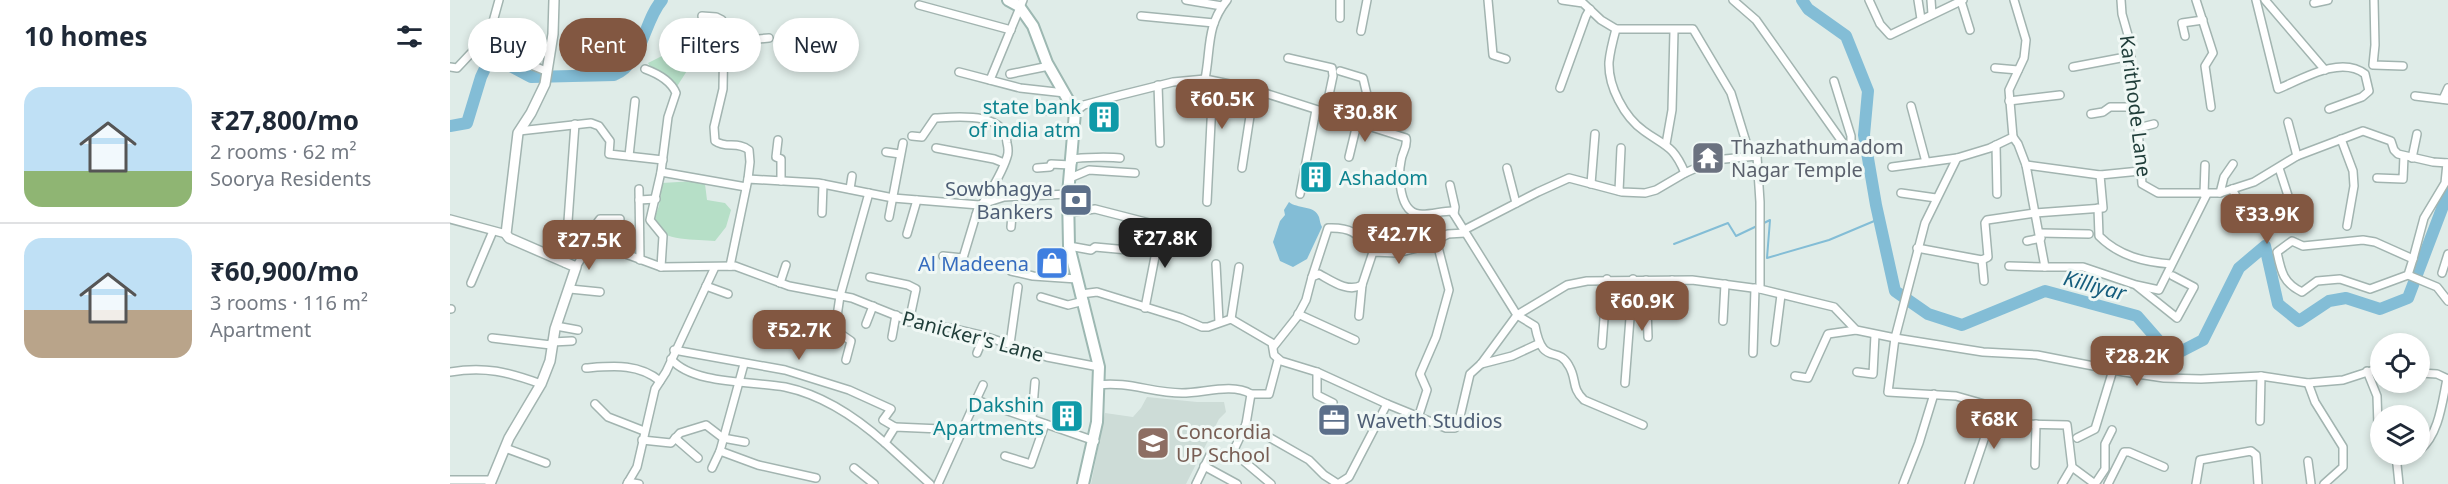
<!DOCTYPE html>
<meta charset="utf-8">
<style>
:root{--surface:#fff;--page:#f6f6f7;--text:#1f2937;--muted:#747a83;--line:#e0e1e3;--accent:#825741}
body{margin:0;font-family:"Noto Sans",sans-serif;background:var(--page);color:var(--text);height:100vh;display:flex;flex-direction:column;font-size:22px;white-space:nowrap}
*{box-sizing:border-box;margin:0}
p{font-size:20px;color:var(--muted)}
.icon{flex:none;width:33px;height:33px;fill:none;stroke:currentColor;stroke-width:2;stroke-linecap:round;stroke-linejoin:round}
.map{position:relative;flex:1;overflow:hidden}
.drawer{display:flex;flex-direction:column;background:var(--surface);width:450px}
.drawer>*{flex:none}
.hud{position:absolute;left:18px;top:18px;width:570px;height:54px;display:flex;gap:12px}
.controls{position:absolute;left:1920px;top:333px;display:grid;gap:12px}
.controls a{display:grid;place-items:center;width:60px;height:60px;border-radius:50%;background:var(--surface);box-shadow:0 3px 9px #0003;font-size:30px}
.price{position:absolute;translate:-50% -51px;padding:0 14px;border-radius:12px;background:var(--accent);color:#fff;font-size:20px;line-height:39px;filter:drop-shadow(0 2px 3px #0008)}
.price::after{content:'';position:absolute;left:50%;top:36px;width:18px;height:14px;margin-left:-9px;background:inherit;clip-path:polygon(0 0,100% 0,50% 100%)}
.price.current{background:#222;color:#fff}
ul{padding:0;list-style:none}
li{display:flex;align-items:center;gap:18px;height:150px;padding:0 24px}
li+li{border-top:2px solid var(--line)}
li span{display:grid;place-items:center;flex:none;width:168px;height:120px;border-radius:18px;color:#555}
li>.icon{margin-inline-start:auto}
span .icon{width:72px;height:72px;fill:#fffc;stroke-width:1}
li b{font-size:26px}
h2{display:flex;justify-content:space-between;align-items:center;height:72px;padding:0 24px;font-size:26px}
.pill{padding:0 21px;border-radius:27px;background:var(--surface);box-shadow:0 3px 9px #0003;font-size:21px;line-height:54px}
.pill.current{background:var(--accent);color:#fff}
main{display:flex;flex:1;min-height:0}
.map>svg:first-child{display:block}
</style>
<main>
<section class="drawer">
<h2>10 homes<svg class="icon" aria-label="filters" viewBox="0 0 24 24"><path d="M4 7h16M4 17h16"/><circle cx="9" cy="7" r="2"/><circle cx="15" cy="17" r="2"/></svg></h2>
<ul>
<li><span style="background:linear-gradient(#bfe0f5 70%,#8fb573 0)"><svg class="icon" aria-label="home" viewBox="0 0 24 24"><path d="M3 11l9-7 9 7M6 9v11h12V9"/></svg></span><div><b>₹27,800/mo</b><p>2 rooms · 62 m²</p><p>Soorya Residents</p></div></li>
<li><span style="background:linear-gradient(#bfe0f5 60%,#b9a48a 0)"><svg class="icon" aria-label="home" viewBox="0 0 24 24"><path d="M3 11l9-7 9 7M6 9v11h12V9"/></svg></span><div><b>₹60,900/mo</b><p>3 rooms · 116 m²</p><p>Apartment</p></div></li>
</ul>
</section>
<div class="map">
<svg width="1998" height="484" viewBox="0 0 1998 484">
<rect width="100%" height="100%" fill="#dfece8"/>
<polygon fill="#cddcd7" points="697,397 747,402 774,402 776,412 769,419 736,484 641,484 655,413 683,417 691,408"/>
<g fill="#b6dfc7">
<polygon points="231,39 248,43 242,63 224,91 204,73 198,63 216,54"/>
<path d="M245 181 255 184 257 200 275 203 281 210 276 227 265 241C246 239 213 242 202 224L209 206 212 183Z"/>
</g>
<path fill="#83bdd6" d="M839 202C847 209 865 205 869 217 870 220 870 224 872 227L857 259 843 267 830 261 823 242 830 221 835 215 834 210Z"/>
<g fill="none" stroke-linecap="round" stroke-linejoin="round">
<g stroke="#83bdd6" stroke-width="2">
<polyline points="1312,224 1320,220 1317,258 1379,240 1429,219"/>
<polyline points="1224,244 1278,223 1286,236 1307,226"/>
</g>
<g stroke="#83bdd6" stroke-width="12">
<polyline points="1352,0 1358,9 1396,36 1418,91 1414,135 1426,205 1445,291 1478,314 1512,325 1595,291 1687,316 1722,356 1753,340 1789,268 1815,246 1828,304 1849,321 1879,301 1896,298 1930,309 1958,298 1998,193"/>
<path d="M0 126 17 123 31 77 38 62H53L81 77 164 75C193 63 193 22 212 0"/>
</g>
<g stroke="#a2b4b0" stroke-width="10">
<g id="minor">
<polyline points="49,0 36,47 96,71"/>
<polyline points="736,0 772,6"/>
<polyline points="1038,0 1043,55 1056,59"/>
<path d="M1112 0 1133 3 1151 20 1166 29C1163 40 1160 51 1159 62 1158 86 1174 117 1194 131 1216 147 1223 145 1235 173L1264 160 1307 156 1310 202V289L1384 307 1406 330 1445 338 1475 223 1507 158 1540 148 1563 137 1559 90 1574 58 1576 40 1564 0"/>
<polyline points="1283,0 1306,20 1398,150"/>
<polyline points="1419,0 1430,24 1440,35 1513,0"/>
<polyline points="1468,0 1471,19"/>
<polyline points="1481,0 1482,14"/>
<polyline points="1671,0 1672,14 1680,42 1681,90 1688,128 1692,184 1708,193 1770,193 1804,182 1847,156 1913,131 1941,141 1944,150 1948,154 1983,162 1998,163"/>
<polyline points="1746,0 1763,53 1755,66 1761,107"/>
<path d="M1806 0 1828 89C1852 79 1891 55 1915 74L1919 91 1912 97 1879 109"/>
<polyline points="1815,0 1875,70"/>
<polyline points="1924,0 1925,45 1923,65 1953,66"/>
<polyline points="1511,1 1520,30"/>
<polyline points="1864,3 1878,0"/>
<polyline points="469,5 561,30"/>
<path d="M252 16 266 17 272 20 274 29 273 89 264 127 265 141C276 149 288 141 299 150L300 162 298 179"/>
<polyline points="691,16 764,23"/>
<polyline points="890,18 890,0"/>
<polyline points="1166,29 1243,29 1281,93 1300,155"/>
<polyline points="911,31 917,0"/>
<polyline points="1735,36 1732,23 1753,20"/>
<polyline points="274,42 319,38"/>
<polyline points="838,58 882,68 883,76 875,114"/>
<polyline points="0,67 7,68 23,51 36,47"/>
<polyline points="1623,67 1681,56"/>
<polyline points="1545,68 1568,70"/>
<path d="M195 69C206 73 221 81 226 93L218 117 211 172 200 220 213 236 211 267"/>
<polyline points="890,71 913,78 918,99 911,125"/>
<polyline points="509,72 570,88 615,93"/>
<polyline points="560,74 599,66"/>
<path d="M755 79C761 49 756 26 777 0"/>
<polyline points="540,80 573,0"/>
<polyline points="1384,81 1401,136 1401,145 1398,150"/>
<polyline points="708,85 710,143"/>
<polyline points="1110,88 1136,16 1140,9"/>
<polyline points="1965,96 1998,100"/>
<polyline points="1993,99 1998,88"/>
<polyline points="1559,101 1610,95"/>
<polyline points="1461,106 1476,162"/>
<polyline points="589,111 623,109"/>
<path d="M625 112 634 105 671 95 723 82 755 79 799 88 956 138C958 147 952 152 951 161 948 175 949 212 969 214 980 215 991 211 1002 211L1067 315 1031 364 1020 374 1008 425 1005 428H996L937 404 899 477 888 484"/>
<polyline points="1641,114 1653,112 1660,107 1684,107"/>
<polyline points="1838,122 1847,156"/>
<polyline points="1688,128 1704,124"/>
<polyline points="69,131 141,123 149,126 160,141 159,154 213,160"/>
<path d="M462 136 472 137 485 118C507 117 555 111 557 143 558 147 559 152 557 157 552 173 542 189 533 203"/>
<polyline points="1563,137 1568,144 1576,165 1595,267 1633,267 1686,285 1709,290 1757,194"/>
<polyline points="1891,139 1903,171 1904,186 1897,226"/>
<polyline points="328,140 326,157 331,159 331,181"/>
<polyline points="1216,144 1222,110 1224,31"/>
<polyline points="1546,145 1547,194"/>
<polyline points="486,148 544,159 554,163"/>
<polyline points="436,152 450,154"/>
<polyline points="179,156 185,101"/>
<polyline points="899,157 907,124"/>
<polyline points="1962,158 1967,134"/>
<path d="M622 163 624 159C630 157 663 157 670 158"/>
<polyline points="1576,165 1650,175"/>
<polyline points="1442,167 1507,158"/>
<polyline points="587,168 600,167 601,164 621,165"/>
<polyline points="792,168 804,90"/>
<polyline points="1057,168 1066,203"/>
<polyline points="1829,168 1843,211"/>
<polyline points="211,172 296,187"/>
<polyline points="620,178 639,170 685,173"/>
<polyline points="1927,178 1953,179 1954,156"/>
<polyline points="1141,184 1145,134"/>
<polyline points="1000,185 1005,207 1004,214"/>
<polyline points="189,189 190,260"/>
<polyline points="400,189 402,176"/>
<polyline points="1782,189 1787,198"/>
<polyline points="1169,191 1171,148"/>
<polyline points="1451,193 1486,198"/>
<polyline points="1770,193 1774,177 1783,164"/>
<polyline points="850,194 866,110"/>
<polyline points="1754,194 1755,165"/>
<polyline points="189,200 206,199"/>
<polyline points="757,202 763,82"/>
<path d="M1648 208 1649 236C1669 256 1694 262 1721 264"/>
<polyline points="372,213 373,184"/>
<polyline points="617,213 645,209 715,227"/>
<polyline points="526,215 562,215 561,227"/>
<polyline points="439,217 453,143"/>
<polyline points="0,219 56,234"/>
<polyline points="1014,230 1088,192 1119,178 1172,192 1195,193 1206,190 1235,173"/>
<polyline points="1590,233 1639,234"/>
<polyline points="457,234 467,200"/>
<path d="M1913 240 1925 242 1963 259 1958 275 1920 289 1890 279 1867 281 1852 292C1833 283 1831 271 1827 252L1842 241 1853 246Z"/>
<polyline points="1577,241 1591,238"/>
<polyline points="619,246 641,250 645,247 678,250"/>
<polyline points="1467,248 1532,260 1538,257 1535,223 1537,220 1585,213 1653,208 1650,175 1690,171"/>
<polyline points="136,256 136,238 150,219 170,219"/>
<polyline points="493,256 513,258 529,205"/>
<polyline points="1963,259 1974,218 1995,183 1997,163"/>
<polyline points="1532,260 1534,281"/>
<polyline points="115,263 125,124"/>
<polyline points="766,264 769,322"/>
<polyline points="280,266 298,179 368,183 443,198 529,205 554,197 618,194"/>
<polyline points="1559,266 1595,267"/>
<polyline points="126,267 132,257 148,251 160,251 173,253 211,267 285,266 339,286 402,298 472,326 501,328 531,335 597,357 649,367"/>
<polyline points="561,271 583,276 627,279"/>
<polyline points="1992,273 1998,254"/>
<polyline points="1958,275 1987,287 1998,301"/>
<polyline points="420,277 458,285 466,289 459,322"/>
<path d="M862 277 878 228C903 227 907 234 923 252"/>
<polyline points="1196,280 1198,337"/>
<polyline points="1222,280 1226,313"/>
<polyline points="21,283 43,231"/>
<polyline points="330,283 336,265"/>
<polyline points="256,286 278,294"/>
<polyline points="1687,286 1727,318 1744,287 1723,276"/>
<polyline points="120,289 150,292"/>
<polyline points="631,294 647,292 731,318 752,327 758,327 781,319 822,343 824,355 831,361 867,372 937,404"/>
<polyline points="591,297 618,305 634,301"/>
<polyline points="695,308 711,226"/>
<polyline points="0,309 1,309"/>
<polyline points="848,314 905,340"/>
<polyline points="909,316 912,285 923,252 947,253 987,243"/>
<polyline points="781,319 789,267"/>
<polyline points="1273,321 1275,284"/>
<polyline points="416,324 423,306"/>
<polyline points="106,326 128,330"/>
<polyline points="385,330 401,341 396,360"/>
<polyline points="338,332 344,317 385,330 390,296 419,193"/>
<polyline points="442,337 446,315"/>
<polyline points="42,338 101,345"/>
<polyline points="102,342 122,341"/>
<polyline points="1325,342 1331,295"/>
<polyline points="560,344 568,287"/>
<polyline points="1152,345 1157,279"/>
<path d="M824 346 847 317 856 300 862 277 869 274C882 281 898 293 912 285"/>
<polyline points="224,350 335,370 399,390 441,409 433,420 445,427"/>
<polyline points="527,353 534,336"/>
<polyline points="1303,353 1305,288"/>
<path d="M221 359C243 385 303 381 335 387 373 395 407 418 435 443"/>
<polyline points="1031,364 1062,356 1088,344"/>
<path d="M136 368C163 366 188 363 210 381"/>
<polyline points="1917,371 1927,396 1928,426"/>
<path d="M0 372C35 366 58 372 91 384"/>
<polyline points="867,372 867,395 883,403 879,414"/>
<polyline points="1407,372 1423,374 1425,335"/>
<polyline points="1970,373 1987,374 1998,379"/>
<polyline points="1345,376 1358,378 1378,334 1406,330"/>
<polyline points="1175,383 1183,279"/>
<polyline points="1858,383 1865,402 1893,447 1893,467 1874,484"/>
<path d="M648 385C677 381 703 393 732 393 754 393 782 383 801 394L796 424 859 460 874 475 888 484"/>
<polyline points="801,394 819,394 828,360"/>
<polyline points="526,400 533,385"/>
<polyline points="145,404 158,417 194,431"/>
<polyline points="968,418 977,390 970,374 986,337 999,290 987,243 988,239 998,234 1015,233"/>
<polyline points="582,419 585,382"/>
<polyline points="1810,421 1811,376"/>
<path d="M1193 425 1134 400C1121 388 1127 379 1119 366 1107 344 1093 368 1085 326L1067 315 1117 285 1137 281 1242 280 1310 289"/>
<polyline points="225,438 248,458"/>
<polyline points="1627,438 1645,429 1663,370"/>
<polyline points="192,440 221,443 230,433 256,425 273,438 295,442"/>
<polyline points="55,448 96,463"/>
<path d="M1970 450C1989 434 1992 403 1997 379"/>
<polyline points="270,451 308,465 366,478"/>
<polyline points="783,452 821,484"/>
<polyline points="555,456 581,464 595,424"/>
<polyline points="1858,461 1861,484"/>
<polyline points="1585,465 1586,424"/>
<polyline points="754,466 787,484"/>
<polyline points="262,468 270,451 294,364"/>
<polyline points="404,468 424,484"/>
<polyline points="0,480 40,480"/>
<polyline points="178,482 189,484"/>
<polyline points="177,484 187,467 205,389 216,372 265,267"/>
<polyline points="480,484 435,443 445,427 514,430"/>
<polyline points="488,484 526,400 645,441"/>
<polyline points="746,484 760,455 764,452 774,455 783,452 796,424"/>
<polyline points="1453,484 1469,443 1484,394"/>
<polyline points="1519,484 1545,407"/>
<polyline points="1612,484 1622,467"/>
<polyline points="1645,484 1622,467 1617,425 1571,424 1545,407 1506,396 1438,392 1445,338 1533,352 1587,355 1674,372 1714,378 1751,379 1811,376 1858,383 1893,380 1930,368"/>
<polyline points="1645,484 1655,469 1655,444 1662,430"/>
<polyline points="1658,484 1674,452 1679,452 1714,467"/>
<polyline points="1746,484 1750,460 1801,451 1806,455 1808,484"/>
<polyline points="1949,484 1946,455 1953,454"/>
</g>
</g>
<g stroke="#a2b4b0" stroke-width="12">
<polyline id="tertiary" points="40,484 59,438 91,384 100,361 105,329 126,267 59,238 56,234 68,133 81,113 95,84 103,34 104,0"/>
</g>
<g stroke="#9db8b2" stroke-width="14">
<polyline id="secondary" points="558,0 569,6 583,26 597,63 625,112 618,194 619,246 649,367 647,422 633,484"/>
</g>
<use href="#minor" stroke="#fff" stroke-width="7"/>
<use href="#tertiary" stroke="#fff" stroke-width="9"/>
<use href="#secondary" stroke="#fff" stroke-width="10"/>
</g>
<defs>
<g id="building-square" transform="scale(1.725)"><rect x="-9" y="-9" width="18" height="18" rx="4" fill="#0f9aa8" stroke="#f0f8f5"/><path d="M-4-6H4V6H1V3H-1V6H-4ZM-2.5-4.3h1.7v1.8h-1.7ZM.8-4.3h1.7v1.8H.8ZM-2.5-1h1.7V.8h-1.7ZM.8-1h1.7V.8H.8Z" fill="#fff"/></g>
<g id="temple-square" transform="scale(1.725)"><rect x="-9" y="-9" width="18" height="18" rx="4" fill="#6b7280" stroke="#f0f8f5"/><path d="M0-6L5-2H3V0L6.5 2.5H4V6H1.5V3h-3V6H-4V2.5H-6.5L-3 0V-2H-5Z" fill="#fff"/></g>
<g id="bank-square" transform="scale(1.725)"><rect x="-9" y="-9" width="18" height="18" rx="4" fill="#5c6f8a" stroke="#f0f8f5"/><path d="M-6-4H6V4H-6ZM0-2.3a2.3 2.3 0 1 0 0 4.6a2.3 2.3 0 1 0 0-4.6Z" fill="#fff"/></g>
<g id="shop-square" transform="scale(1.725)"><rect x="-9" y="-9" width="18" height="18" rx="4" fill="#3f7fe0" stroke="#f0f8f5"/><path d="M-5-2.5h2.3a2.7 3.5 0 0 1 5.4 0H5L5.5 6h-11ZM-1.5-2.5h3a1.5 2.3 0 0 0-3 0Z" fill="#fff"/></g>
<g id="office-square" transform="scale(1.725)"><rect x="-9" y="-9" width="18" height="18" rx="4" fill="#5c6f8a" stroke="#f0f8f5"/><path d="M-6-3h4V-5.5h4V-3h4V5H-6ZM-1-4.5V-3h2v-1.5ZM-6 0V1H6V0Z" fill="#fff"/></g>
<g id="school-square" transform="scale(1.725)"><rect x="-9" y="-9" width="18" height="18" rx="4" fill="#8d6e63" stroke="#f0f8f5"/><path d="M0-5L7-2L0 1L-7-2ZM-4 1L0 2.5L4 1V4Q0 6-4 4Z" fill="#fff"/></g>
</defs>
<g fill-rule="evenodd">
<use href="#building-square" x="654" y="117"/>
<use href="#temple-square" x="1258" y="158"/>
<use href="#building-square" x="866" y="177"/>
<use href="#bank-square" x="626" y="200"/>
<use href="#shop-square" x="602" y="263"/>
<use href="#building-square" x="617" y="416"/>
<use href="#office-square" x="884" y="420"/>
<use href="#school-square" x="703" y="443"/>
</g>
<g text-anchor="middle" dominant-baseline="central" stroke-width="6" stroke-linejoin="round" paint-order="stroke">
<g font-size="20" fill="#0d838f" stroke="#f0f8f5" text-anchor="end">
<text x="631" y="106">state bank<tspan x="631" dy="23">of india atm</tspan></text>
<text x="889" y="177" text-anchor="start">Ashadom</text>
<text x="594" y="404">Dakshin<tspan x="594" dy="23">Apartments</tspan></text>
</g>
<g font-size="20" fill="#1f3d39" stroke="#f0f8f5">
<text transform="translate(1686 106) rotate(83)">Karithode Lane</text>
<text transform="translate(523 336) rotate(15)">Panicker's Lane</text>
</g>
<g font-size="20" fill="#5b616d" stroke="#f0f8f5" text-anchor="start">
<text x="1281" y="146">Thazhathumadom<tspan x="1281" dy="23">Nagar Temple</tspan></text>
</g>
<g font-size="20" fill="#4e5e75" stroke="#f0f8f5" text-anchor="end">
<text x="603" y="188">Sowbhagya<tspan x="603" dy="23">Bankers</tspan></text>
<text x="907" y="420" text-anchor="start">Waveth Studios</text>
</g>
<g font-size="20" fill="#366cbe" stroke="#f0f8f5" text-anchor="end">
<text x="579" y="263">Al Madeena</text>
</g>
<g font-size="20" fill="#785e54" stroke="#f0f8f5" text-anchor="start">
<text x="726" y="431">Concordia<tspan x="726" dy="23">UP School</tspan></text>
</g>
<g font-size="21" font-style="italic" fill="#155d7d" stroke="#f0f8f5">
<text transform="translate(1645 285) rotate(15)">Killiyar</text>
</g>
</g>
</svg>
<div class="controls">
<a><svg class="icon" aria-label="locate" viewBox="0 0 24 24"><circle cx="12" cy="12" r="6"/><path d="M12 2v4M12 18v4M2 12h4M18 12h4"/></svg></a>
<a><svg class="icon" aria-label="layers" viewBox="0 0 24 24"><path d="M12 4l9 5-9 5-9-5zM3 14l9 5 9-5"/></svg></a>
</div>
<b class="price" style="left:772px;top:130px">₹60.5K</b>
<b class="price" style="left:915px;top:143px">₹30.8K</b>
<b class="price" style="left:1817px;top:245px">₹33.9K</b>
<b class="price" style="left:949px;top:265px">₹42.7K</b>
<b class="price current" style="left:715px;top:269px">₹27.8K</b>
<b class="price" style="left:139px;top:271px">₹27.5K</b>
<b class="price" style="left:1192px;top:332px">₹60.9K</b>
<b class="price" style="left:349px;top:361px">₹52.7K</b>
<b class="price" style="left:1687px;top:387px">₹28.2K</b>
<b class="price" style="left:1544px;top:450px">₹68K</b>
<div class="hud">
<a class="pill">Buy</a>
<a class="pill current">Rent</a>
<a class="pill">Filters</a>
<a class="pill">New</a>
</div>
</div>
</main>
